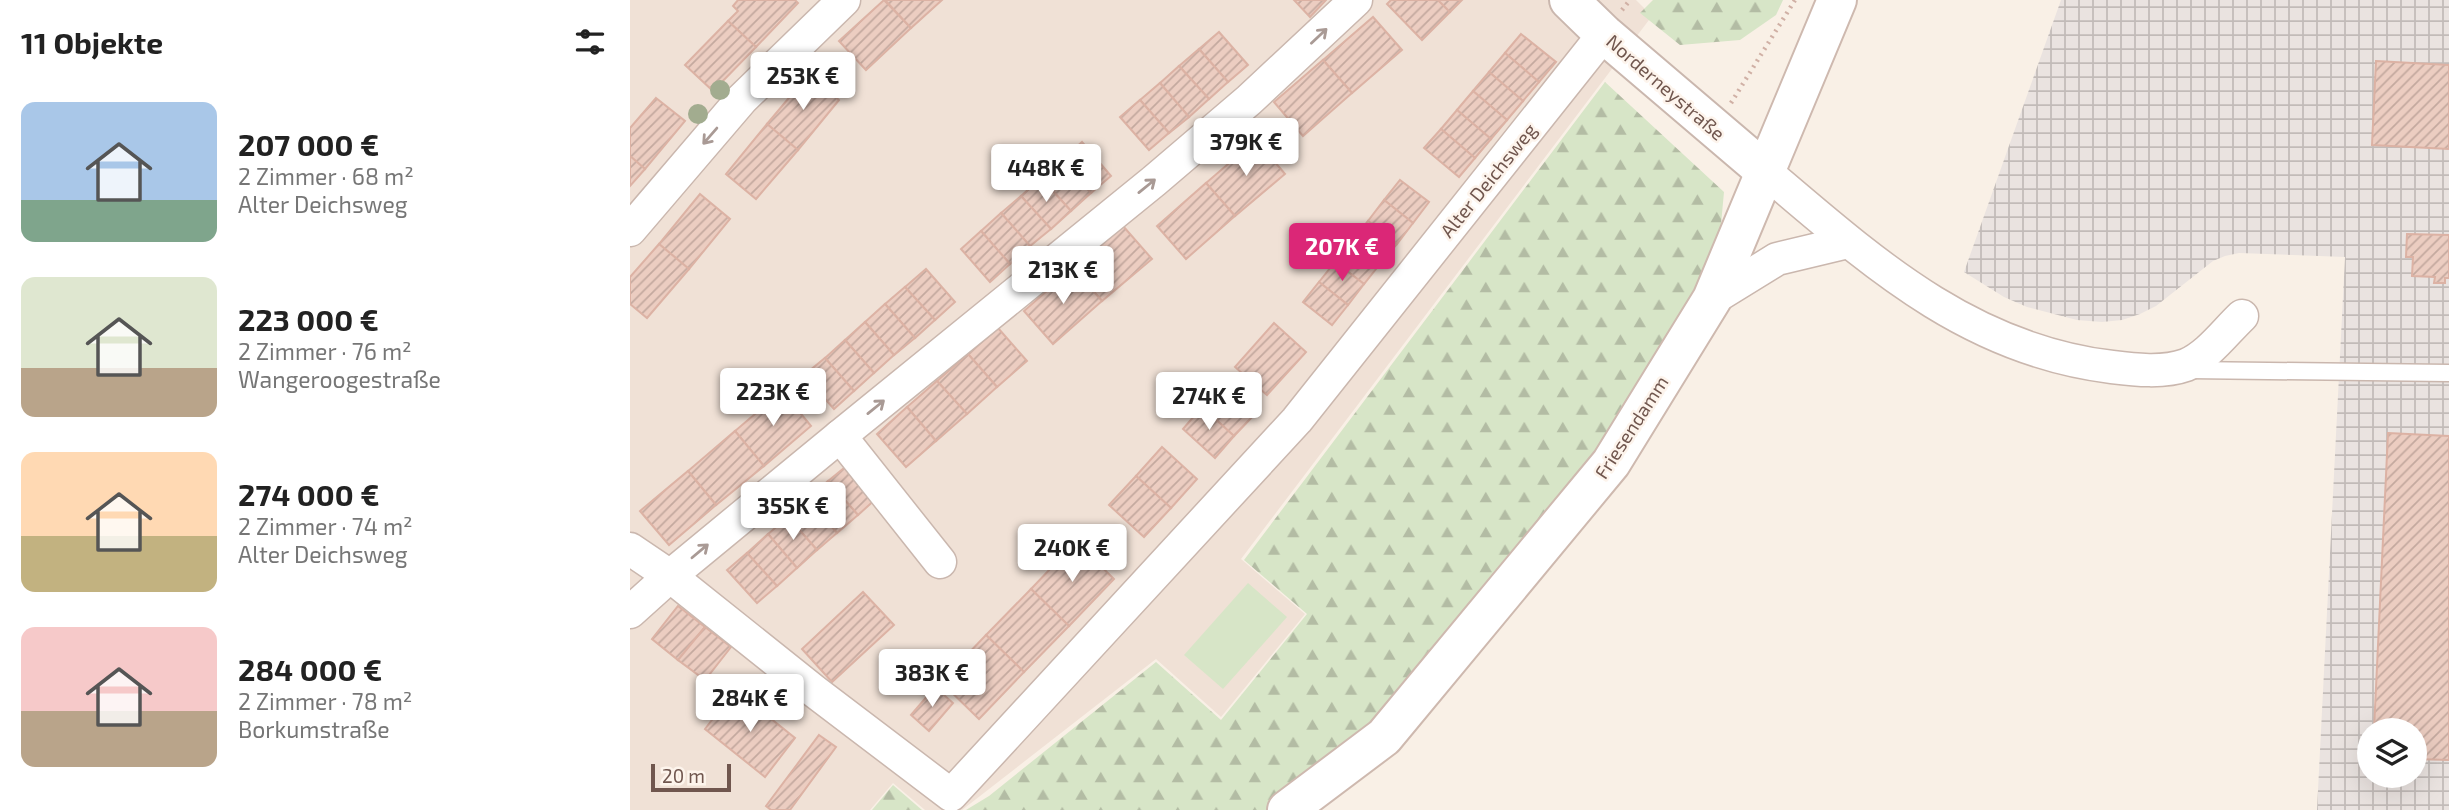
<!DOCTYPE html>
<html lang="de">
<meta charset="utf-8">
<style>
:root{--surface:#fff;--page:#f6f6f6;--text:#222;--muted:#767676;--accent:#db2777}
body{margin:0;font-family:"Exo 2",sans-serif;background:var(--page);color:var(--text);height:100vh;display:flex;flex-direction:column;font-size:26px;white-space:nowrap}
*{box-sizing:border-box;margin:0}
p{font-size:23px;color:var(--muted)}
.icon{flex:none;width:38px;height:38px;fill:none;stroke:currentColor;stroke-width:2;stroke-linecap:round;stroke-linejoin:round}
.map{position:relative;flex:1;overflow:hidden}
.panel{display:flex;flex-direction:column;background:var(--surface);width:630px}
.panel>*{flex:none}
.fabs{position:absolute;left:1727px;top:718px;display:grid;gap:14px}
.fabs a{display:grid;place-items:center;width:70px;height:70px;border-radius:50%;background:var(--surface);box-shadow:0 7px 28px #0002;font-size:35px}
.scale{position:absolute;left:21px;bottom:18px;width:80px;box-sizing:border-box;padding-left:7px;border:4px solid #70564e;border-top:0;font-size:19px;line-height:24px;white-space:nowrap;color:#70564e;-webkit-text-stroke:5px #fdf4ec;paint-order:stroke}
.price{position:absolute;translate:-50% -60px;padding:0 16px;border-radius:7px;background:#fff;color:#222;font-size:23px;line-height:46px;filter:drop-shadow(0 2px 4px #0008)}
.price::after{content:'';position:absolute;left:50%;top:42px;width:21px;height:16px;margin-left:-10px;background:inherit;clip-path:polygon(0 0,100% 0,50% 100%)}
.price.on{background:var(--accent);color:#fff}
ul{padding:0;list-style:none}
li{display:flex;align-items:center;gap:21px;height:175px;padding:0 21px}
li span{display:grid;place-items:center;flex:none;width:196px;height:140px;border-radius:14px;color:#555}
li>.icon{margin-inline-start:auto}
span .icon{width:84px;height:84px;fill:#fffc;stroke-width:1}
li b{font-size:30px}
h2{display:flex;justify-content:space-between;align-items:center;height:84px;padding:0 21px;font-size:30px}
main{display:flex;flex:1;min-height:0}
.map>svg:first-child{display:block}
</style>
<main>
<section class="panel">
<h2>11 Objekte<svg class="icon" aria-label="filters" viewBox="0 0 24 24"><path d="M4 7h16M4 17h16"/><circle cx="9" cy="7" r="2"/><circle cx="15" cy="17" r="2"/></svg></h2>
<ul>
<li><span style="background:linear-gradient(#a9c7e8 70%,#7fa58c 0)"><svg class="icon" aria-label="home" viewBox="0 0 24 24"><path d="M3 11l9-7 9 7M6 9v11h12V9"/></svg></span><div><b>207 000 €</b><p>2 Zimmer · 68 m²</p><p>Alter Deichsweg</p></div></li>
<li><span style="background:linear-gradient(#dfe7d0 65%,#b9a48a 0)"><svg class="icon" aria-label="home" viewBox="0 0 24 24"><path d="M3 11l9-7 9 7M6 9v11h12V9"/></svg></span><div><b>223 000 €</b><p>2 Zimmer · 76 m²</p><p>Wangeroogestraße</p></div></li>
<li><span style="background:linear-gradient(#ffd9b3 60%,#c2b280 0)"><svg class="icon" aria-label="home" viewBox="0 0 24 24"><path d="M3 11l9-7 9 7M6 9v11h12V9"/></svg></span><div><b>274 000 €</b><p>2 Zimmer · 74 m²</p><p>Alter Deichsweg</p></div></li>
<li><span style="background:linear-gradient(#f6c9c9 60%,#b9a48a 0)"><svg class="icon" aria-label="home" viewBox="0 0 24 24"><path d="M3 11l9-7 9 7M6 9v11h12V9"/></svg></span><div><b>284 000 €</b><p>2 Zimmer · 78 m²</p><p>Borkumstraße</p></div></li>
</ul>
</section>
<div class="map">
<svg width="1819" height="810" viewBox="0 0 1819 810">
<defs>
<pattern id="industrial-grid" width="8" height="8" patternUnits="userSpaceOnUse" patternTransform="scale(1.75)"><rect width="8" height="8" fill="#eae3e0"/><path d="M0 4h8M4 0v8" fill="none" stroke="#c2bbb8"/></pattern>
<pattern id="forest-firs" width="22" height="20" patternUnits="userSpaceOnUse" patternTransform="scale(1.75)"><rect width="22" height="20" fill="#d7e5c7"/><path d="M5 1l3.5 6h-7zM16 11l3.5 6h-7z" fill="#b3bca4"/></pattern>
<pattern id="building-hatch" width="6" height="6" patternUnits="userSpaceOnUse" patternTransform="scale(1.75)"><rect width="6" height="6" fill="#eccdc1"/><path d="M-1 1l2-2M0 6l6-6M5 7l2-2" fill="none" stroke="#c4a99f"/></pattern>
</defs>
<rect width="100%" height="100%" fill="#f9f0e6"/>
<polygon fill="#f0e1d6" points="0,0 1006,0 1022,16 611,559 675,614 591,717 526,659 332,810 295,810 263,783 240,810 0,810"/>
<path fill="url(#industrial-grid)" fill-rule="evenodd" d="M1431 0H1819V810H1687L1715 257 1609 253 1595 256 1583 261 1526 306 1510 314 1492 320 1472 322 1447 320 1397 307 1374 297 1334 272ZM1740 730H1785V775H1740Z"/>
<g fill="url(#forest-firs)">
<polygon points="1023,0 1153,0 1146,15 1110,40 1050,45 1010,13"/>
<polygon points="975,82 1094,192 1088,257 978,461 753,731 649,810 336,810 359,796 526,662 591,720 677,614 614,560"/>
<polygon points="263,785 292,810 242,810"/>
</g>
<polygon fill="#d7e5c7" points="618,583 657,617 593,689 554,655"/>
<g fill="url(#building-hatch)" stroke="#dcb2a4" stroke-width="2">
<polygon points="108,0 165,0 168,3 126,47 98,21 108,11 103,6"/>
<polygon points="254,0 281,28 236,70 209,41"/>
<polygon points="255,0 312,0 281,28"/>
<polygon points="664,0 696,0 680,17"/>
<polygon points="761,0 808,0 820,12 792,40 757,4"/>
<polygon points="808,0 832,0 820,12"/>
<polygon points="743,17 772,50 722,93 693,60"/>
<polygon points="98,21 126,47 83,91 55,65"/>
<polygon points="589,32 618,65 598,82 569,49"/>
<polygon points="891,34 926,62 909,82 875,53"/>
<polygon points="569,49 598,82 579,99 549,66"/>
<polygon points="875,53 909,82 893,101 859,72"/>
<polygon points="693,60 722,93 673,136 644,102"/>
<polygon points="1746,61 1819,65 1819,149 1742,145"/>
<polygon points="549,66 579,99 559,117 530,83"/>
<polygon points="859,72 893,101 877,120 843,91"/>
<polygon points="179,74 209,100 168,150 137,124"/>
<polygon points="530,83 559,117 539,133 510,100"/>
<polygon points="843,91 877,120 861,139 827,110"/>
<polygon points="26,98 55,121 15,169 0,156 0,128"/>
<polygon points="510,100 539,133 519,150 490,117"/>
<polygon points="827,110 861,139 845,158 811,129"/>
<polygon points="137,124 168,150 126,199 96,174"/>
<polygon points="811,129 845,158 829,177 794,148"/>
<polygon points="626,140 655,174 605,216 576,183"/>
<polygon points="452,142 481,176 461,193 432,160"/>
<polygon points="0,156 15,169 0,186"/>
<polygon points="432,160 461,193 441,211 411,178"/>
<polygon points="411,178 441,211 421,229 391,196"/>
<polygon points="770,180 799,202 783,223 754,200"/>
<polygon points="576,183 605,216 556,259 527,226"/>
<polygon points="70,194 100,219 59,269 29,244"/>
<polygon points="391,196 421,229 400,246 371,213"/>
<polygon points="754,200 783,223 767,244 738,221"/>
<polygon points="371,213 400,246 380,264 351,231"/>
<polygon points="738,221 767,244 750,264 722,241"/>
<polygon points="493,226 522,259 472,301 443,268"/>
<polygon points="351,231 380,264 360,282 331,249"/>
<polygon points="1777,234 1819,235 1819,278 1815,278 1815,283 1804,283 1805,277 1782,276 1783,257 1776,257"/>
<polygon points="722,241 750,264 734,284 705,262"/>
<polygon points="29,244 59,269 17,318 0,304 0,277"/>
<polygon points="705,262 734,284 718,305 689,282"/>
<polygon points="443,268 472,301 423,344 394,311"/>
<polygon points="296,269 325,302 305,320 275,287"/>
<polygon points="689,282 718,305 702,325 673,302"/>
<polygon points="275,287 305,320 285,338 255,304"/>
<polygon points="255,304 285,338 264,355 235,322"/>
<polygon points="235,322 264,355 244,373 215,340"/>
<polygon points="644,323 676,352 637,395 605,367"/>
<polygon points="368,328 397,361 367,387 338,354"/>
<polygon points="215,340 244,373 224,391 195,358"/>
<polygon points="338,354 367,387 337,414 307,381"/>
<polygon points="195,358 224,391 204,409 174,375"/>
<polygon points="307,381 337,414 306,441 277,407"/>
<polygon points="591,386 624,415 604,436 572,407"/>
<polygon points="152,391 181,426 134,466 105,431"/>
<polygon points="277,407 306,441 276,467 247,434"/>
<polygon points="572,407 604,436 585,458 553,429"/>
<polygon points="105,431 134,466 86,505 58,471"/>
<polygon points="1758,433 1819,436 1819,760 1785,759 1785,730 1744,730"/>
<polygon points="532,447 567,479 541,508 506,476"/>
<polygon points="219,464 248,497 228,515 198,481"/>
<polygon points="58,471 86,505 39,545 10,511"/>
<polygon points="506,476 541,508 514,537 479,505"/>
<polygon points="198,481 228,515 207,533 178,499"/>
<polygon points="178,499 207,533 187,550 158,517"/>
<polygon points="158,517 187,550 167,568 138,534"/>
<polygon points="138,534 167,568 147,586 117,553"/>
<polygon points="446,542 484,579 439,626 401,589"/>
<polygon points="117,553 147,586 127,603 97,570"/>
<polygon points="401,589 439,626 394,672 356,635"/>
<polygon points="233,592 264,625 202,682 172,649"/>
<polygon points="48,606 75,627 48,660 22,639"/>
<polygon points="75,627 101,647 75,680 48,660"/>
<polygon points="356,635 394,672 349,719 311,682"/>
<polygon points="305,687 323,703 299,731 281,715"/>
<polygon points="105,690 165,738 135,777 75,729"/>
<polygon points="189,735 206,747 160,810 141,810 136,806"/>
</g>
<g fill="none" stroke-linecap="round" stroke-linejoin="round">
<g stroke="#cab7ae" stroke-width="19">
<polyline id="service" points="1560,370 1819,373"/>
</g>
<g stroke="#cab7ae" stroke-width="35">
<g id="minor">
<path d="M1136 172C1242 262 1339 350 1482 367 1505 370 1534 373 1556 365 1578 356 1595 332 1612 316"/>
<polyline points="0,230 112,99 214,0"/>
<polyline points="1082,299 1147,259 1218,242"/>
<polyline points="210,436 310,562"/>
<polyline points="0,549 40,576 184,691 321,795 667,420 974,34"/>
<polyline points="0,612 40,576 210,436 524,181 619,100 726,0"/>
</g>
</g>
<g stroke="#cab7ae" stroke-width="42">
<polyline id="tertiary" points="939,0 974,34 1136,172"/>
</g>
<g stroke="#ceb9af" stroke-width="42">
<polyline id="secondary" points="657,810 754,737 981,463 1082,299 1207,0"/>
</g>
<g stroke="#d0b0a5" stroke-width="4.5" stroke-dasharray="2 5" stroke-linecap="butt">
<polyline points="992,10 1000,0"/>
<polyline points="1101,103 1165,0"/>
</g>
<use href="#service" stroke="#fff" stroke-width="16"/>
<use href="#minor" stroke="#fff" stroke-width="32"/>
<use href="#tertiary" stroke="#fff" stroke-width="38"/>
<use href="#secondary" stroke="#fff" stroke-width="38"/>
</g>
<g fill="#a2ac8f">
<circle cx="90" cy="90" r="10"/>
<circle cx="68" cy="114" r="10"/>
</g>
<defs><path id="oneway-shaft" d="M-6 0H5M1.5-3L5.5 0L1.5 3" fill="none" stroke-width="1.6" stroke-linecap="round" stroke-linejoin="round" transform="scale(1.75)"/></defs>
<g stroke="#a99a95">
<use href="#oneway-shaft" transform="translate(689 36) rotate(-43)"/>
<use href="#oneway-shaft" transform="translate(80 136) rotate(131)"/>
<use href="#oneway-shaft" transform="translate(517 186) rotate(-39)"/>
<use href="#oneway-shaft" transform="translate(246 407) rotate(-39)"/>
<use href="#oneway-shaft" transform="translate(70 551) rotate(-40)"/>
</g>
<g text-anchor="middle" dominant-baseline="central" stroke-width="5" stroke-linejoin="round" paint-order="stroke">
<g font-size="19" fill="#70564e" stroke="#fdf4ec">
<text transform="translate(1036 87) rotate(41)">Norderneystraße</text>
<text transform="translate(858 180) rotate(-51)">Alter Deichsweg</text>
<text transform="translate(1001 427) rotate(-57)">Friesendamm</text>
</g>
</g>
</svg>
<div class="fabs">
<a><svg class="icon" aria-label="layers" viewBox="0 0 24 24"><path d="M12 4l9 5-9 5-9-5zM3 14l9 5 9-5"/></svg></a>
</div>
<div class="scale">20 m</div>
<b class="price" style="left:173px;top:112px">253K €</b>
<b class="price" style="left:616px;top:178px">379K €</b>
<b class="price" style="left:416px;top:204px">448K €</b>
<b class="price on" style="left:712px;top:283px">207K €</b>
<b class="price" style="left:433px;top:306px">213K €</b>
<b class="price" style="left:143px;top:428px">223K €</b>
<b class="price" style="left:579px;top:432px">274K €</b>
<b class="price" style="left:163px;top:542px">355K €</b>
<b class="price" style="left:442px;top:584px">240K €</b>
<b class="price" style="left:302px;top:709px">383K €</b>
<b class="price" style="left:120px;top:734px">284K €</b>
</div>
</main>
